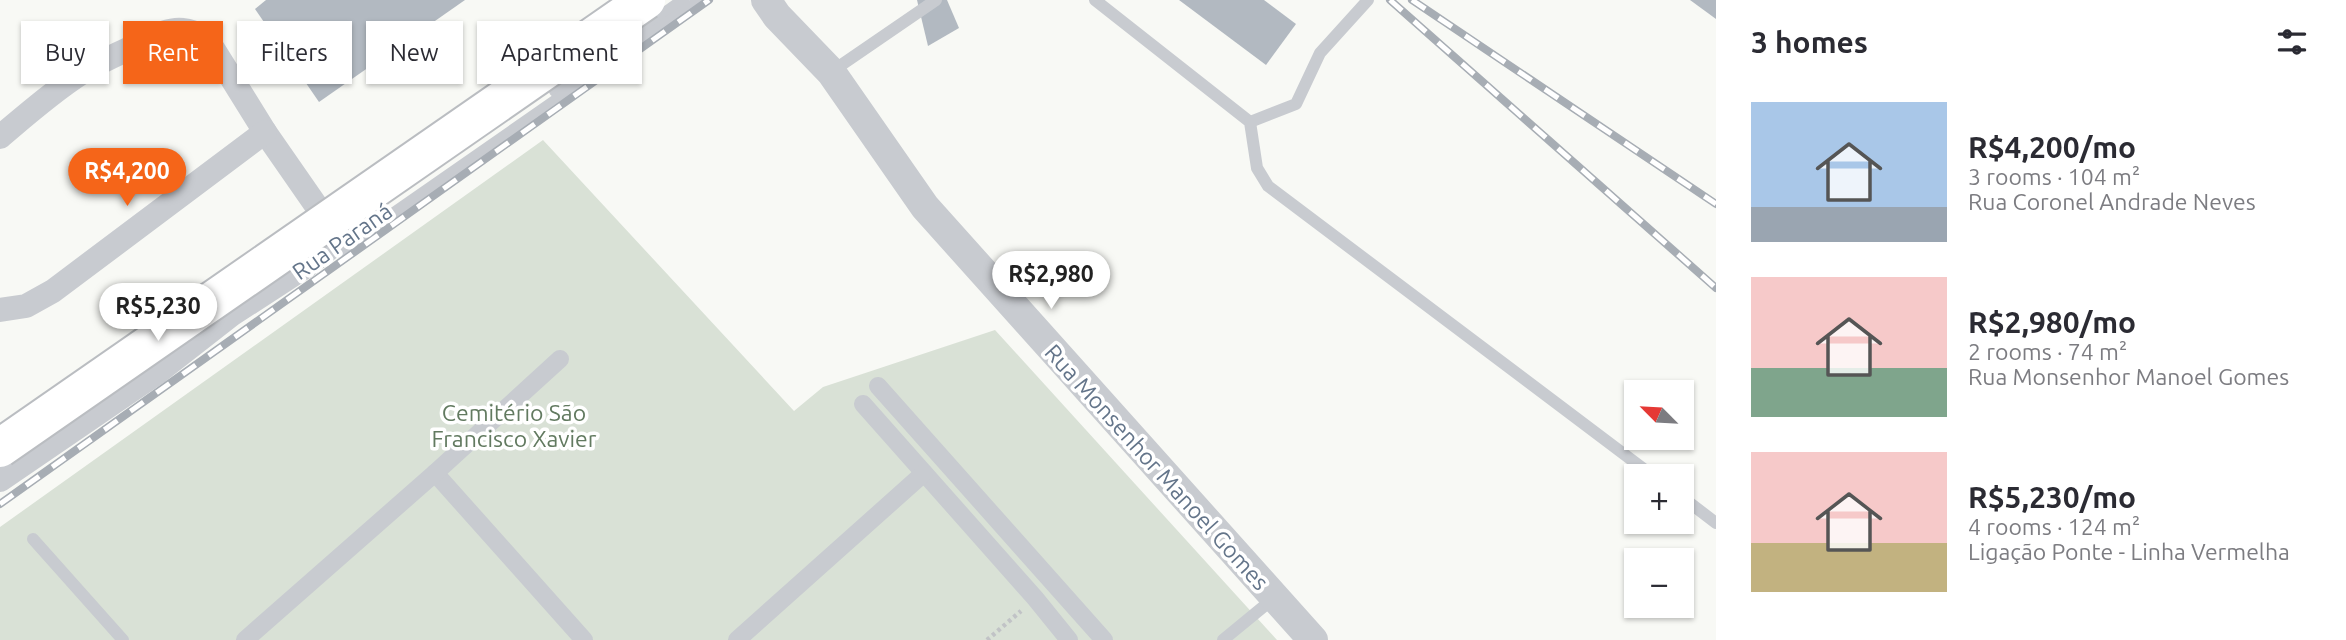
<!DOCTYPE html>
<meta charset="utf-8">
<style>
:root{--surface:#fff;--page:#f7f7f7;--text:#2b2b33;--muted:#7c7c81;--accent:#f56519}
body{margin:0;font-family:Ubuntu,sans-serif;background:var(--page);color:var(--text);height:100vh;display:flex;flex-direction:column;font-size:26px;white-space:nowrap}
*{box-sizing:border-box;margin:0}
p{font-size:23px;color:var(--muted)}
.icon{flex:none;width:38px;height:38px;fill:none;stroke:currentColor;stroke-width:2;stroke-linecap:round;stroke-linejoin:round}
.map{position:relative;flex:1;overflow:hidden}
.drawer{display:flex;flex-direction:column;background:var(--surface);width:630px}
.drawer>*{flex:none}
.guide{position:absolute;left:21px;top:21px;width:665px;height:63px;display:flex;gap:14px}
.needle{width:46px;rotate:294deg}
.tools{position:absolute;left:1624px;top:380px;display:grid;gap:14px}
.tools a{display:grid;place-items:center;width:70px;height:70px;border-radius:0px;background:var(--surface);box-shadow:0 2px 5px #0004;font-size:35px}
.price{position:absolute;translate:-50% -60px;padding:0 16px;border-radius:24px;background:#fff;color:#222;font-size:23px;line-height:46px;filter:drop-shadow(0 2px 4px #0008)}
.price::after{content:'';position:absolute;left:50%;top:42px;width:21px;height:16px;margin-left:-10px;background:inherit;clip-path:polygon(0 0,100% 0,50% 100%)}
.price.selected{background:var(--accent);color:#fff}
ul{padding:0;list-style:none}
li{display:flex;align-items:center;gap:21px;height:175px;padding:0 35px}
li span{display:grid;place-items:center;flex:none;width:196px;height:140px;border-radius:0px;color:#555}
li>.icon{margin-inline-start:auto}
span .icon{width:84px;height:84px;fill:#fffc;stroke-width:1}
li b{font-size:30px}
h2{display:flex;justify-content:space-between;align-items:center;height:84px;padding:0 35px;font-size:30px}
.pill{padding:0 24px;border-radius:0px;background:var(--surface);box-shadow:0 2px 5px #0004;font-size:24px;line-height:63px}
.pill.selected{background:var(--accent);color:#fff}
main{display:flex;flex:1;min-height:0}
.map>svg:first-child{display:block}
</style>
<main>
<div class="map">
<svg width="1716" height="640" viewBox="0 0 1716 640">
<rect width="100%" height="100%" fill="#f8f9f5"/>
<polygon fill="#d9e1d6" points="543,140 794,411 823,387 995,330 1277,640 0,640 0,527"/>
<g fill="#b2b9c1">
<polygon points="266,0 465,0 319,102 255,9"/>
<polygon points="917,0 947,0 959,28 928,46"/>
<polygon points="1179,0 1264,0 1296,24 1266,65"/>
<polygon points="1690,0 1716,0 1716,19"/>
</g>
<g fill="none" stroke-linecap="round" stroke-linejoin="round">
<polyline stroke="#c1c3c6" stroke-width="4.5" stroke-dasharray="3.5 3.5" stroke-linecap="butt" points="987,640 1021,611"/>
<g stroke="#c8cbd0" stroke-width="12">
<polyline points="1095,0 1250,122 1257,168 1268,186 1653,476"/>
<polyline points="831,72 936,0"/>
<polyline points="555,91 683,0"/>
<polyline points="1250,122 1296,104 1320,53 1368,0"/>
<polyline points="338,252 700,0"/>
<polyline points="1682,497 1716,523"/>
<polyline points="33,539 123,640"/>
<polyline points="1223,640 1274,598"/>
</g>
<g stroke="#c8cbd0" stroke-width="18">
<polyline points="878,386 1104,640"/>
<polyline points="863,404 1035,598 1069,640"/>
<polyline points="435,473 584,640"/>
<polyline points="245,640 435,473 560,359"/>
<polyline points="737,640 924,473"/>
</g>
<g stroke="#c8cbd0" stroke-width="24">
<path d="M0 137C26 115 52 92 80 74 98 62 119 54 138 44 151 38 168 28 183 30 197 31 206 40 214 50L265 132 340 240 305 267 231 315 158 372 0 480"/>
<polyline points="0,310 26,306 53,291 265,132"/>
</g>
<polyline stroke="#c8cbd0" stroke-width="30" points="766,0 777,16 831,72 925,207 1313,640"/>
<g stroke="#a7adb4" stroke-width="8">
<g id="rail">
<polyline points="1390,0 1716,288"/>
<polyline points="1412,0 1716,204"/>
<polyline points="0,504 709,0"/>
</g>
</g>
<use href="#rail" stroke="#fff" stroke-width="5" stroke-dasharray="16" stroke-linecap="butt"/>
<g stroke="#babdc1" stroke-width="42" stroke-linecap="butt">
<polyline id="motorway-bridge" points="0,448 646,0"/>
</g>
<use href="#motorway-bridge" stroke="#fff" stroke-width="38"/>
</g>
<g text-anchor="middle" dominant-baseline="central" stroke-width="7" stroke-linejoin="round" paint-order="stroke">
<g font-size="23" fill="#64758a" stroke="#fff">
<text transform="translate(342 241) rotate(-35)">Rua Paraná</text>
<text transform="translate(1157 467) rotate(48)">Rua Monsenhor Manoel Gomes</text>
</g>
<g font-size="23" fill="#627a60" stroke="#fff">
<text x="514" y="412">Cemitério São<tspan x="514" dy="26">Francisco Xavier</tspan></text>
</g>
</g>
</svg>
<div class="tools">
<a><svg class="needle" viewBox="-14 -14 28 28"><path d="M0-13l5 13h-10z" fill="#e53935"/><path d="M0 13l5-13h-10z" fill="#7c7c81"/></svg></a>
<a>+</a>
<a>−</a>
</div>
<b class="price selected" style="left:127px;top:208px">R$4,200</b>
<b class="price" style="left:1051px;top:311px">R$2,980</b>
<b class="price" style="left:158px;top:343px">R$5,230</b>
<div class="guide">
<a class="pill">Buy</a>
<a class="pill selected">Rent</a>
<a class="pill">Filters</a>
<a class="pill">New</a>
<a class="pill">Apartment</a>
</div>
</div>
<section class="drawer">
<h2>3 homes<svg class="icon" aria-label="filters" viewBox="0 0 24 24"><path d="M4 7h16M4 17h16"/><circle cx="9" cy="7" r="2"/><circle cx="15" cy="17" r="2"/></svg></h2>
<ul>
<li><span style="background:linear-gradient(#a9c7e8 75%,#9aa5b1 0)"><svg class="icon" aria-label="home" viewBox="0 0 24 24"><path d="M3 11l9-7 9 7M6 9v11h12V9"/></svg></span><div><b>R$4,200/mo</b><p>3 rooms · 104 m²</p><p>Rua Coronel Andrade Neves</p></div></li>
<li><span style="background:linear-gradient(#f6c9c9 65%,#7fa58c 0)"><svg class="icon" aria-label="home" viewBox="0 0 24 24"><path d="M3 11l9-7 9 7M6 9v11h12V9"/></svg></span><div><b>R$2,980/mo</b><p>2 rooms · 74 m²</p><p>Rua Monsenhor Manoel Gomes</p></div></li>
<li><span style="background:linear-gradient(#f6c9c9 65%,#c2b280 0)"><svg class="icon" aria-label="home" viewBox="0 0 24 24"><path d="M3 11l9-7 9 7M6 9v11h12V9"/></svg></span><div><b>R$5,230/mo</b><p>4 rooms · 124 m²</p><p>Ligação Ponte - Linha Vermelha</p></div></li>
</ul>
</section>
</main>
